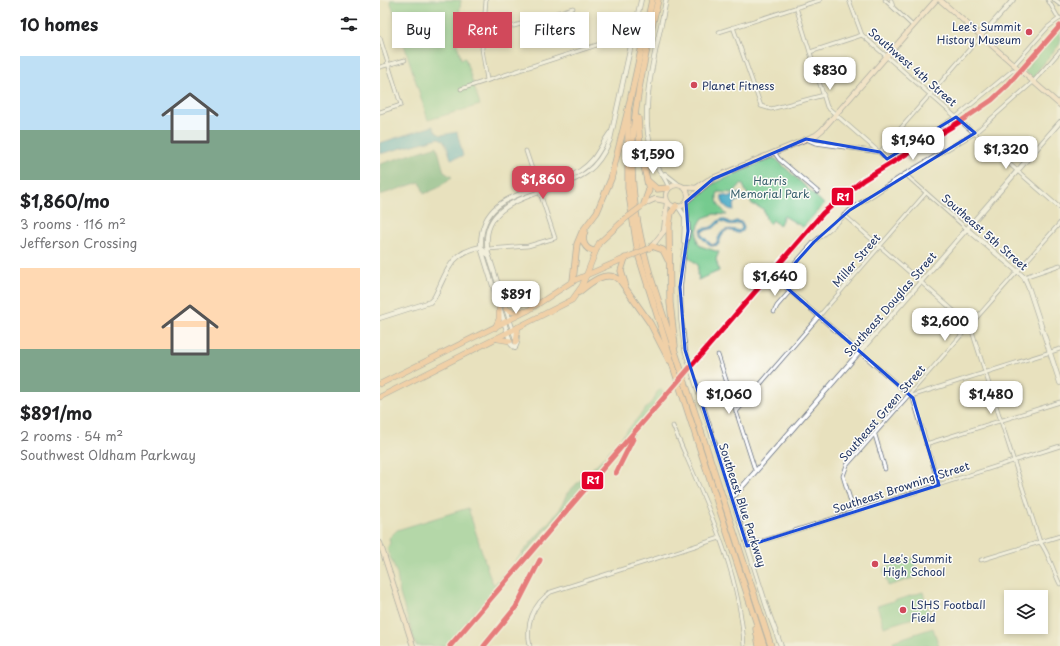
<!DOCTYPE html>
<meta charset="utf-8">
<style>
:root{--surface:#fff;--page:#f6f6f6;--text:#202124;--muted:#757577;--accent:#d1495b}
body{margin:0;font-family:"Playpen Sans",sans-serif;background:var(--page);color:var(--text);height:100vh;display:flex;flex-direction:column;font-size:15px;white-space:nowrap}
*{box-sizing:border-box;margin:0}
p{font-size:13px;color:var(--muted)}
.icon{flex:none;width:22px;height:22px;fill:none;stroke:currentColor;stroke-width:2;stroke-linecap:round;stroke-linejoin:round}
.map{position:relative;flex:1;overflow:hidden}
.panel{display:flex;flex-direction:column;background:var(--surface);width:380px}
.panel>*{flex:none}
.hud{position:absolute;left:12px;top:12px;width:380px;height:36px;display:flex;gap:8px}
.controls{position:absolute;left:624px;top:590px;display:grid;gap:8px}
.controls a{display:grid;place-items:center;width:44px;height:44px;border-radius:0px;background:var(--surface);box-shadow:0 2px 6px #0003;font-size:20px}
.price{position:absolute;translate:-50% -34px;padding:0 9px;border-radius:8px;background:#fff;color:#222;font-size:13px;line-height:26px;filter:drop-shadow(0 1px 2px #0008)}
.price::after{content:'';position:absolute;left:50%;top:24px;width:12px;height:9px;margin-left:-6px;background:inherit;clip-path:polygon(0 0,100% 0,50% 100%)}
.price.active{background:var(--accent);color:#fff}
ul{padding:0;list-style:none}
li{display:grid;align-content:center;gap:8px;height:212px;padding:0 20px}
li span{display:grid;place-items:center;height:124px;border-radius:0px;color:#555}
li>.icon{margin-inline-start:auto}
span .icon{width:72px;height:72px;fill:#fffc;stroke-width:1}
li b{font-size:17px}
h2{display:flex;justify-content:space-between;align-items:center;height:48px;padding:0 20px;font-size:17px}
.pill{padding:0 14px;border-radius:0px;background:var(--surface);box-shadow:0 2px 6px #0003;font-size:14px;line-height:36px}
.pill.active{background:var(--accent);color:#fff}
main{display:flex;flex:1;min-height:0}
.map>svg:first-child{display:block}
</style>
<main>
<section class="panel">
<h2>10 homes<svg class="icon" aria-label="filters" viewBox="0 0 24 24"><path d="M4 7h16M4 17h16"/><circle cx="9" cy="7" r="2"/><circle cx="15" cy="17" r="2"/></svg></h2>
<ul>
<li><span style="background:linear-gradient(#bfe0f5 60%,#7fa58c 0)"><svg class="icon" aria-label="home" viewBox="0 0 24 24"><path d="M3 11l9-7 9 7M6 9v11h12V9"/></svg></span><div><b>$1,860/mo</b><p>3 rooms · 116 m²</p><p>Jefferson Crossing</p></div></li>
<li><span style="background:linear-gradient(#ffd9b3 65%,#7fa58c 0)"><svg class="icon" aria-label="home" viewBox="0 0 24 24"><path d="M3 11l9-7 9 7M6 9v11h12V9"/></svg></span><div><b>$891/mo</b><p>2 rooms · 54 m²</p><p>Southwest Oldham Parkway</p></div></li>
</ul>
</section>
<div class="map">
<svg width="680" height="646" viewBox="0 0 680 646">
<rect width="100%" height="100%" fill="#fdfcf7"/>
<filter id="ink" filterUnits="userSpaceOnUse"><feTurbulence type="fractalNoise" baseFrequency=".025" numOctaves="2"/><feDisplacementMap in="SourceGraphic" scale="8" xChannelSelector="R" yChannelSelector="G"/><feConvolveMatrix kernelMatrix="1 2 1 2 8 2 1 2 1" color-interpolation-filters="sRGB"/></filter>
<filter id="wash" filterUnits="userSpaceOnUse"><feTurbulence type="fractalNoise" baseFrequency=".012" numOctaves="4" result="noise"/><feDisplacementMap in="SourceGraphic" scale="16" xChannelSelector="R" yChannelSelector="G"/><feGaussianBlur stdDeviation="0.9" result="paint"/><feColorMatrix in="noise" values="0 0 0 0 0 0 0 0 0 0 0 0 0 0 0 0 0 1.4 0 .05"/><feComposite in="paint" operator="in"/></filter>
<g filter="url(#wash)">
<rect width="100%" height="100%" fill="#e8e1be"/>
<g fill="#75ca8e" stroke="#487c76">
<polygon points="10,0 81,0 76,39 81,59 85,58 100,105 48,120"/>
<polygon points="680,29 680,44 655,74 656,77 652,78 644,71"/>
<path d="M391 158 396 159 444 204 423 227 404 216 399 226 393 220 390 224 387 221 383 209 372 204 362 183 353 193 338 192C334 202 341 208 347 215L334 214 323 218C317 226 314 238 320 246L339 252 336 259 339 271 318 280 319 276 317 275 318 265 306 255 310 225 308 205 333 184Z"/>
<polygon points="281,389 284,394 228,458 226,455 274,399 277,392"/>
<polygon points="88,508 110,577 114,585 142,553 144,556 66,646 36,646 20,594 17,574 7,549 10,543 9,538 17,530"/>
<polygon points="533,558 539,576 508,586 503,568"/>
<polygon points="543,592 549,613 504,627 497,606"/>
<polygon points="553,628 559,646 514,646 513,641"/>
</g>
<g fill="#60ae79" stroke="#3e6e6c">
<polygon points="57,146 64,172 72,177 58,188 44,194 40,182 0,195 0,164"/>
<polygon points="226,455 228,458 144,556 142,553 180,509 187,493"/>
</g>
<g fill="#44a8c4" stroke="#306c91" fill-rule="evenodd">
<path d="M53 126 56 132 61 135 77 132 83 156 71 159C68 151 67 141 59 138L0 154V143Z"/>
<path d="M360 193 362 198 355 203 353 210C346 209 341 203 342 195L350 197Z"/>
<path d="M343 219 351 223 356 221 362 222 364 228 363 231 357 233C342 226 343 235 338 245L331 246 321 237V230C325 227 326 229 331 227 336 225 336 220 343 219ZM341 221 351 225 360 223 362 228 359 231C346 227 340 230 337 243L332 245 322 235V231L334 228Z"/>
</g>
</g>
<g filter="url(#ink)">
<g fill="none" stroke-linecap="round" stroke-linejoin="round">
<g stroke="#636d80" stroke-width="4.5">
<g id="minor">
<polyline points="106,0 102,49 107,80"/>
<polyline points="469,0 482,35 680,208"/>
<polyline points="505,0 533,26"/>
<polyline points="511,0 513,7"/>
<polyline points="668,0 679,19"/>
<polyline points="416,7 447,107 507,159 576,117 633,70 639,70"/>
<polyline points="104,27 134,26 193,8"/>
<polyline points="353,27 381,106 391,109 444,95"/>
<polyline points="339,32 440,0"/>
<polyline points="0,38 21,105 0,112"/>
<polyline points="430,52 482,35"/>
<polyline points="634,65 668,27 680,18"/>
<polyline points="0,67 25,60"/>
<polyline points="81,89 254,33"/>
<polyline points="426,139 435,143 500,152 601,36"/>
<polyline points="394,152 399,159 438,192"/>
<polyline points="525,174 587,229"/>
<path d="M464 215 590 325 660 542C669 553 673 571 680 584"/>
<polyline points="108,249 148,246 175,238 146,151"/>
<polyline points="644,277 680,265"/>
<polyline points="394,312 397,306 410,291"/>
<polyline points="338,355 375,470"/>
<polyline points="531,396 680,349"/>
<polyline points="356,412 546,193"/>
<path d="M293 426C323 497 360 568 364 646"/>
<polyline points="495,435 505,469"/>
<polyline points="546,444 680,402"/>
<polyline points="559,485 533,398 403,285 402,278 434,242 458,222 470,210 525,174 595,133 653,82 680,51"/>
<polyline points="474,512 463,476 467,465 680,223"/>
<polyline points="367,546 680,446"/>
<polyline points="601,560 680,536"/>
<path d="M150 646C145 624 153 604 171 592L340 538"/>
</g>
</g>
<g stroke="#636d80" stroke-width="5.5">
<g id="tertiary">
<path d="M286 0C279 40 262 94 268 134 270 144 273 157 277 166 281 174 287 179 289 188"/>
<polyline points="675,0 680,4"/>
<polyline points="601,36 633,0"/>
<polyline points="285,174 299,185"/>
<polyline points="306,202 308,231 303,258 300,287 301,320 305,350 389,614 401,646"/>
<polyline points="298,206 305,217 304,242"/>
<polyline points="587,229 644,277 649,289 680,383"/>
<path d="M0 318 50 302 54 298C67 273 69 253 100 247L107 254"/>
<path d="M135 348 137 343 108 253C96 193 173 197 207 172 218 164 225 152 230 140L261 0"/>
<path d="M135 348 131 344 101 248C98 188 162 195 200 171 217 160 219 148 230 133"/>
<polyline points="351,496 355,495 680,122"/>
</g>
</g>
<g stroke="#636d80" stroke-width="6">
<g id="secondary">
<polyline points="560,0 680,105"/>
<circle cx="297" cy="196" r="11"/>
<polyline points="305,187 316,188 328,180 436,135 442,130 556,0"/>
<polyline points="308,200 333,179"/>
<polyline points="264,204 275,199 286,201"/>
<polyline points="272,246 284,231 287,202"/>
<polyline points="0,543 33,646"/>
</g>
</g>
<g stroke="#636d80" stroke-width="6">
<g id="trunk">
<polyline points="126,309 133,312 144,311"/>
<polyline points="115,328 119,319 119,306"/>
<polyline points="118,339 130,341"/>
<polyline points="136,342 138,327"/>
<polyline points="0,384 149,310 193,281 248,257"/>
<polyline points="0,397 192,300 202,286 219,243 245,219"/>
</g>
</g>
<g stroke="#636d80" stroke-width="7">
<g id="motorway">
<path d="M278 0C266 53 252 107 252 162 252 201 260 241 271 278L391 646"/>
<polyline points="248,110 248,188 258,254 294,369 384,646"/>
<polyline points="258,118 260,147 269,190 264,204"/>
<polyline points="268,181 277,189 288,188"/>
<path d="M205 231C201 240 204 250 215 251"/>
<polyline points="272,246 283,250 288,260"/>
<polyline points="245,258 241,271 245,283"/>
<polyline points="193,281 197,244 202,232 217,212 231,179 248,110 272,0"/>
<path d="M199 292C210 283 224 270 239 279L270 323 289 360"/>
<polyline points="295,346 290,303 289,226 291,213 296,206"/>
<polyline points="376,629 379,646"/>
</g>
</g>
<use href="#minor" stroke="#fff" stroke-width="3"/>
<use href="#tertiary" stroke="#fff" stroke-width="4"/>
<use href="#secondary" stroke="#fde4d1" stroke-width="4.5"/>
<use href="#trunk" stroke="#fbbb8d" stroke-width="5"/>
<use href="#motorway" stroke="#fbbb8d" stroke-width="5.5"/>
<g stroke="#1b2f5e" stroke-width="2.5">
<g id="rail">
<polyline points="236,473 256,434 264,423"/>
<polyline points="104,646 136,607 160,560"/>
</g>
</g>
<use href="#rail" stroke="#fdfcf7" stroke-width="1" stroke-dasharray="3" stroke-linecap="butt"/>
<g stroke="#636d80" stroke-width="6" stroke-linecap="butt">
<g id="trunk-bridge">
<polyline points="245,219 261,207"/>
<polyline points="248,257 270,248"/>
</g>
</g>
<use href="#trunk-bridge" stroke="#fbbb8d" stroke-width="5"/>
<g stroke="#fdfcf7" stroke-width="8">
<g id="rail-1">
<polyline points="236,473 253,439"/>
<polyline points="70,646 443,213 483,180 581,121 612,100 627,86 680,26"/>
<polyline points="104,646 136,607 160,560"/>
</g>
</g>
<use href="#rail-1" stroke="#e4002b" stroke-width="5"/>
</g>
</g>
<path d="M0 0H680V646H0ZM576 117 595 133 470 210 434 242 399 281 533 398 559 485 367 546 305 350 300 287 308 231 306 202 333 179 426 139 500 152 507 159Z" fill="#e8e1be" fill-opacity=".55" fill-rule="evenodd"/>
<path fill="none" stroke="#1d4ed8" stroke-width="3" stroke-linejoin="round" d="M576 117 595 133 470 210 434 242 399 281 533 398 559 485 367 546 305 350 300 287 308 231 306 202 333 179 426 139 500 152 507 159Z"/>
<g fill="#d1495b" stroke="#fdfcf7" stroke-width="1.5">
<circle cx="649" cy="32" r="4"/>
<circle cx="314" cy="85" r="4"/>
<circle cx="495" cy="564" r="4"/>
<circle cx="523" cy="610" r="4"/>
</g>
<g text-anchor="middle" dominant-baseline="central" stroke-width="3" stroke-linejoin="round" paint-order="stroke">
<g font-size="11" fill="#1b2f5e" stroke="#fdfcf7" text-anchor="start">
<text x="641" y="26" text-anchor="end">Lee's Summit<tspan x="641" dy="13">History Museum</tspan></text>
<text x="322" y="85">Planet Fitness</text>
<text x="503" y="558">Lee's Summit<tspan x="503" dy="13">High School</tspan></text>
<text x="531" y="604">LSHS Football<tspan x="531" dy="13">Field</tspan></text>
</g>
<g font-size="11" fill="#1b2f5e" stroke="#fdfcf7">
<text transform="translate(533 67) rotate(41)">Southwest 4th Street</text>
<text transform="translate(605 232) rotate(41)">Southeast 5th Street</text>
<text transform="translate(476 260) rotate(-49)">Miller Street</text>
<text transform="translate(510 304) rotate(-49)">Southeast Douglas Street</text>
<text transform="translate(502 413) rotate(-49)">Southeast Green Street</text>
<text transform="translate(521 487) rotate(-18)">Southeast Browning Street</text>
<text transform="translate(363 505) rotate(72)">Southeast Blue Parkway</text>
</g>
<g font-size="11" fill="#365e6c" stroke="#fdfcf7">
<text x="390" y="180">Harris<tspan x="390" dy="13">Memorial Park</tspan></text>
</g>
</g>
<g stroke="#fdfcf7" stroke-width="1.5">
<rect x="451" y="187" width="23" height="19" rx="4" fill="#e4002b"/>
<rect x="201" y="471" width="23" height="19" rx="4" fill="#e4002b"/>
</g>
<g font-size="11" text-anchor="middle" font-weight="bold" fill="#fff">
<text x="463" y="201">R1</text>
<text x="213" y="484">R1</text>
</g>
</svg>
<div class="controls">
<a><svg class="icon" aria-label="layers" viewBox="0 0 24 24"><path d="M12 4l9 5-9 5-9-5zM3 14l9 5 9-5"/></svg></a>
</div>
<b class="price" style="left:450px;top:91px">$830</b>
<b class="price" style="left:533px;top:161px">$1,940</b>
<b class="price" style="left:626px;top:170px">$1,320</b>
<b class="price" style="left:273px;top:175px">$1,590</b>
<b class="price active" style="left:163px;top:200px">$1,860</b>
<b class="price" style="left:395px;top:297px">$1,640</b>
<b class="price" style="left:136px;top:315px">$891</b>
<b class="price" style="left:565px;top:342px">$2,600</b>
<b class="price" style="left:349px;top:415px">$1,060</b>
<b class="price" style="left:611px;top:415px">$1,480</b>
<div class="hud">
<a class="pill">Buy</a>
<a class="pill active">Rent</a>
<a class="pill">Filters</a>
<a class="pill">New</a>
</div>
</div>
</main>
